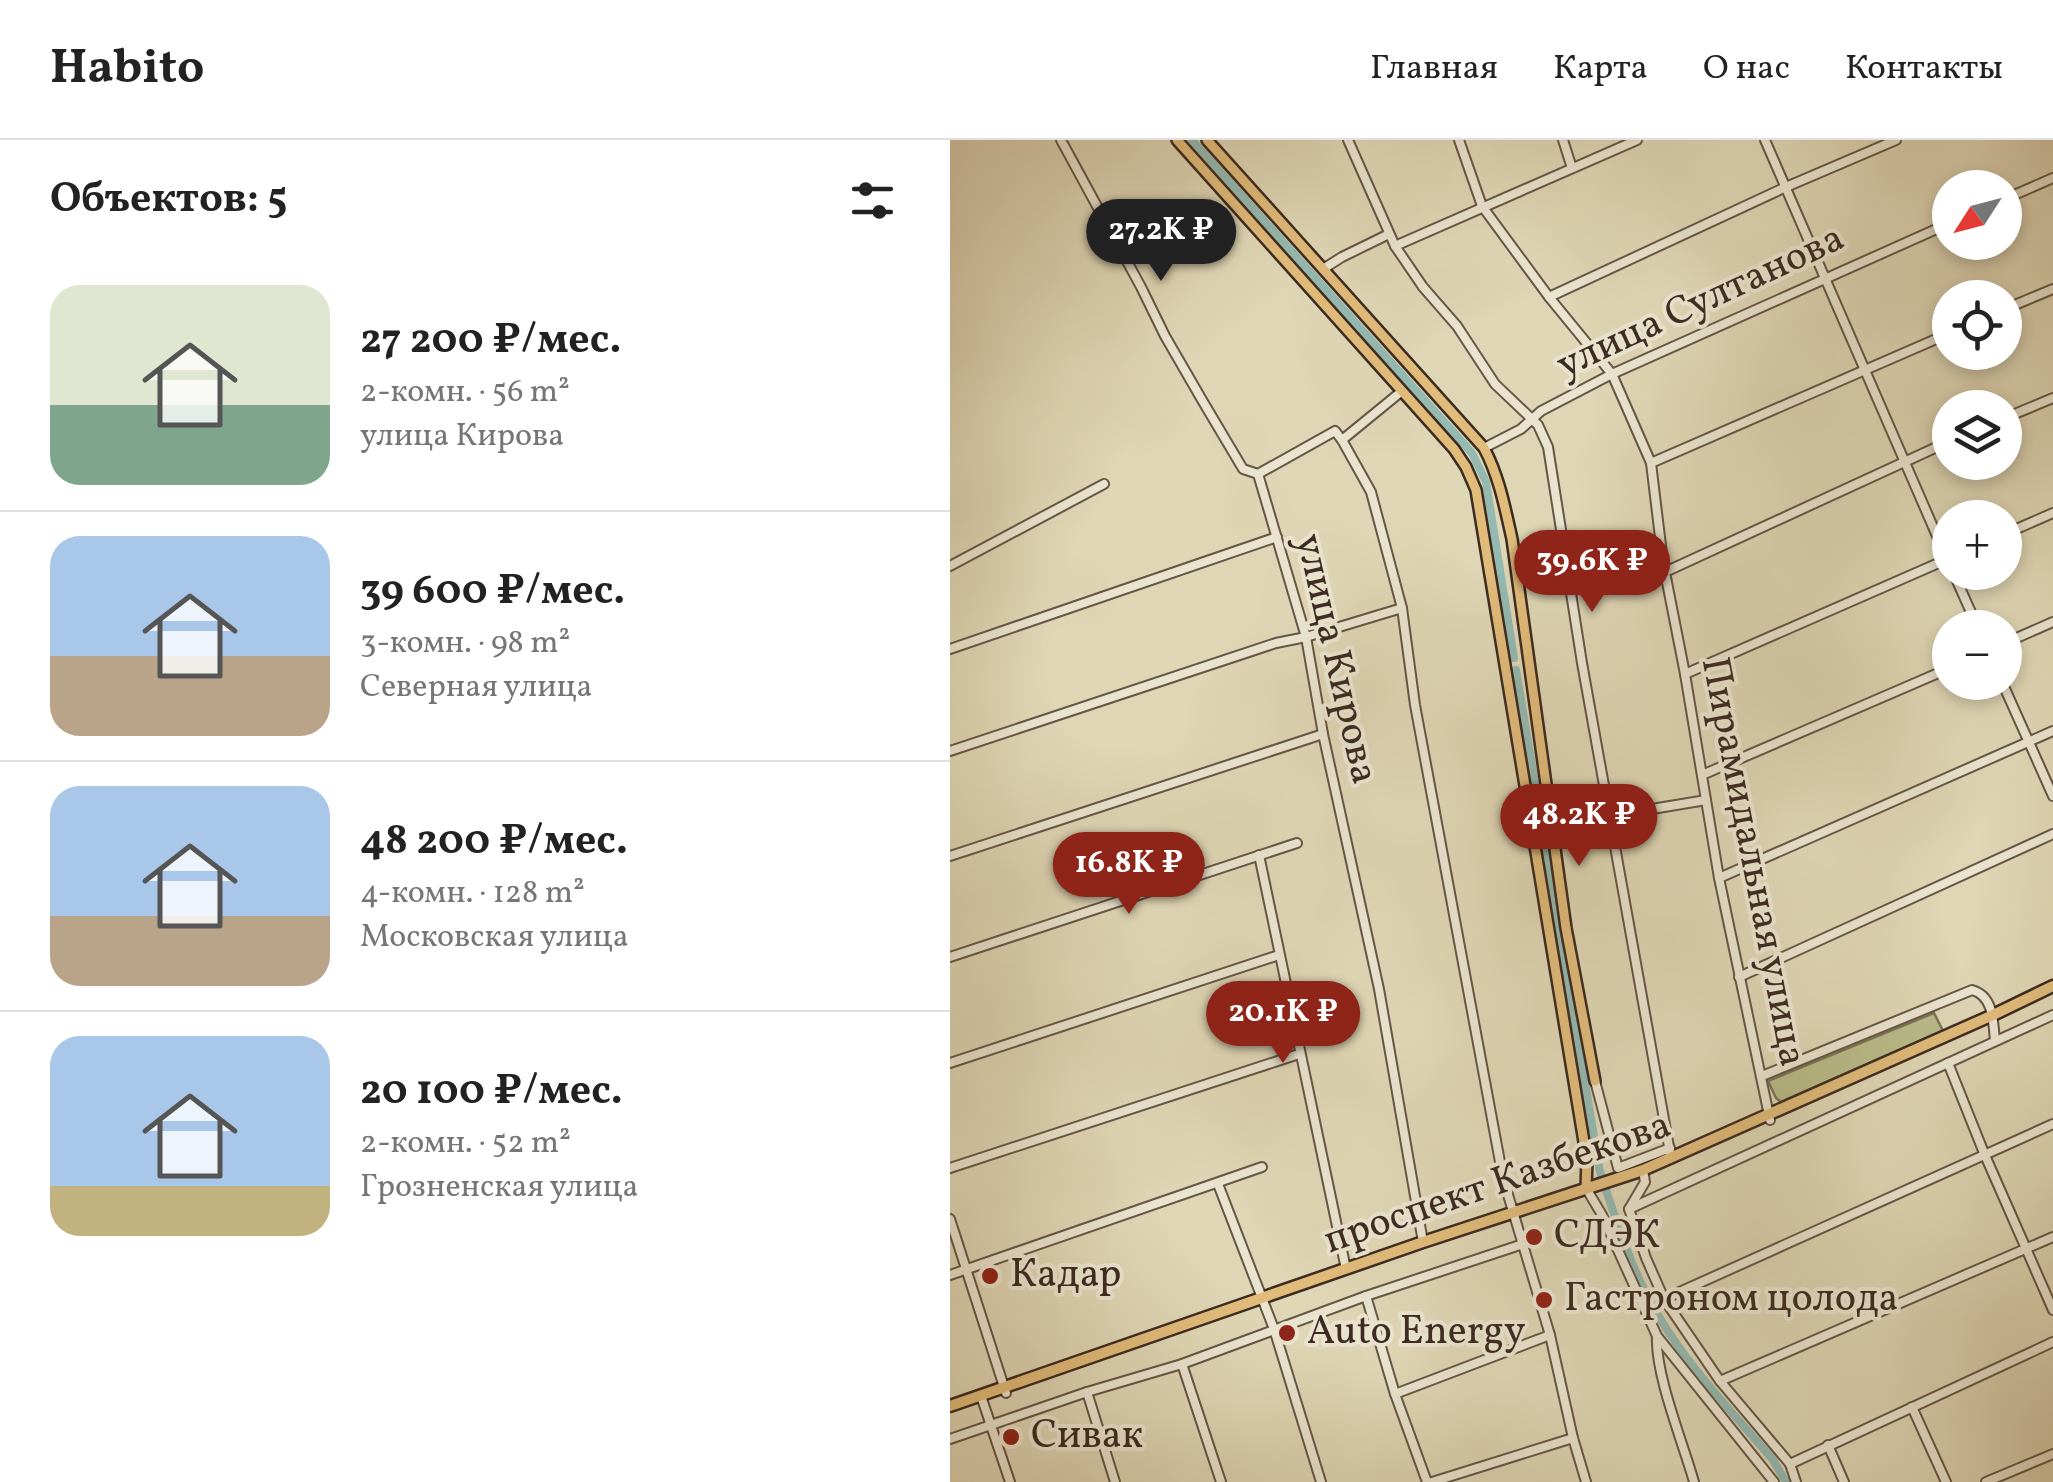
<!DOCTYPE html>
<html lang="ru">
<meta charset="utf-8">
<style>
:root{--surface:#fff;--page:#f2f2f2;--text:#222;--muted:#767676;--line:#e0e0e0;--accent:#8f2418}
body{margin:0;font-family:Vollkorn,serif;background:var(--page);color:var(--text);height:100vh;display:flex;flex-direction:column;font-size:38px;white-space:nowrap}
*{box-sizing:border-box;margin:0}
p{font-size:32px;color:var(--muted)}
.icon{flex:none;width:55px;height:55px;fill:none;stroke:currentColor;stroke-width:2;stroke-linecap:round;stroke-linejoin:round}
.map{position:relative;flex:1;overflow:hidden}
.side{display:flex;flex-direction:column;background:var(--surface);width:950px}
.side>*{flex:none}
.needle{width:65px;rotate:234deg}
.tools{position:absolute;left:982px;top:30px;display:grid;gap:20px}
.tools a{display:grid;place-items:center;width:90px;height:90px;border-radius:50%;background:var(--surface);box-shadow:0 5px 15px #0003;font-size:50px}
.price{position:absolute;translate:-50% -85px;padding:0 22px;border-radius:35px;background:var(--accent);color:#fff;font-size:32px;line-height:65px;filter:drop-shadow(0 2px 5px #0008)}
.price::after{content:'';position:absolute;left:50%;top:60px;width:30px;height:22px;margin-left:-15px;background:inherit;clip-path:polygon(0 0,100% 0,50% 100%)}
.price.current{background:#222;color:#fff}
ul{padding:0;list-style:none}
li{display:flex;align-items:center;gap:30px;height:250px;padding:0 50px}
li+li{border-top:2px solid var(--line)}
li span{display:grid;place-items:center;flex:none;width:280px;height:200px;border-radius:30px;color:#555}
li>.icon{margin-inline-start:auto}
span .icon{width:120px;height:120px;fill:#fffc;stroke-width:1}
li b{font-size:42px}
h2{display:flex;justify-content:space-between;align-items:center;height:120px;padding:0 50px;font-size:42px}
header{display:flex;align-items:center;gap:60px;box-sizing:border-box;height:140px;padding:0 50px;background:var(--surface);border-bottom:2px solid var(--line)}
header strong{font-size:48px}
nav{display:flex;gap:55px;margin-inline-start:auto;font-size:35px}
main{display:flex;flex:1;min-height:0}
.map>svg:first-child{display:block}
</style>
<header>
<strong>Habito</strong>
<nav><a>Главная</a><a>Карта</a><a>О нас</a><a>Контакты</a></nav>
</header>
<main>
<section class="side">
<h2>Объектов: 5<svg class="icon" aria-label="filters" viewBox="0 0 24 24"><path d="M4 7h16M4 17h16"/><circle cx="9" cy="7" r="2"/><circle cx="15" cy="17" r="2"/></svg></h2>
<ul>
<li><span style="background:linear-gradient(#dfe7d0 60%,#7fa58c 0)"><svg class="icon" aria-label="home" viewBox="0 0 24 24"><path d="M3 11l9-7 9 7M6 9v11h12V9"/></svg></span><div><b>27 200 ₽/мес.</b><p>2-комн. · 56 m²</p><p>улица Кирова</p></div></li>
<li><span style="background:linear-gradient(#a9c7e8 60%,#b9a48a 0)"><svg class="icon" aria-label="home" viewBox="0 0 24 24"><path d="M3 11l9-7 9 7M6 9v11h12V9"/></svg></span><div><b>39 600 ₽/мес.</b><p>3-комн. · 98 m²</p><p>Северная улица</p></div></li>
<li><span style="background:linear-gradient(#a9c7e8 65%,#b9a48a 0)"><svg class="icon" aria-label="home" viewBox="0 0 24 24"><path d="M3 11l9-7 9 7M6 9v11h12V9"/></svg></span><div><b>48 200 ₽/мес.</b><p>4-комн. · 128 m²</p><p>Московская улица</p></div></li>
<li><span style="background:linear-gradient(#a9c7e8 75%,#c2b280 0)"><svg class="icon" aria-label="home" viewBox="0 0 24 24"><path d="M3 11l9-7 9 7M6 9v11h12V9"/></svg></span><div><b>20 100 ₽/мес.</b><p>2-комн. · 52 m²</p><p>Грозненская улица</p></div></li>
</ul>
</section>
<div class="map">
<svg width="1103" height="1342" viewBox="0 0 1103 1342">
<rect width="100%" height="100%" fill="#dfd6b5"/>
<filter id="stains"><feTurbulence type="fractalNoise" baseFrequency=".002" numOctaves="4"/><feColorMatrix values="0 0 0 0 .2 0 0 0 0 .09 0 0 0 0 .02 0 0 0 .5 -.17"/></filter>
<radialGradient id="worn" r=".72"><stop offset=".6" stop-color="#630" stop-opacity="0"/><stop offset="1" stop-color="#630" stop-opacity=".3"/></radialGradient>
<polygon fill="#b8bc89" stroke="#7a7455" stroke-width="2.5" points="984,873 993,891 831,962 826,958 818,941"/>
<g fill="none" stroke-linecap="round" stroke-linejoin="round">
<g stroke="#93b9b1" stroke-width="8">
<polyline points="242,0 522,313 536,342 564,518"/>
<path d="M566 530 650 1032C664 1074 679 1122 700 1161 731 1220 781 1270 823 1320L836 1342"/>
</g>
<g stroke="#655646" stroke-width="12">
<g id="minor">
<polyline points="111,0 191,147 215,196 252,260 293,329 308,334 356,497 373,594 429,849 473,1102"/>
<polyline points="398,0 445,106 473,147 507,186 545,244 588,285 598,307 632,523 721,1018"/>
<polyline points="509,0 532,66 599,157 662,234 701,323 713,422 735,534 769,738 820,980"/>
<polyline points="613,0 622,28"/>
<polyline points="815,0 1000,426"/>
<polyline points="1055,59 1103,38"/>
<polyline points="445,106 687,0"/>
<polyline points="373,129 392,117 439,94"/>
<polyline points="599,157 836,47 946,0"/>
<polyline points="1055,169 1103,149"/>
<polyline points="1055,278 1103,258"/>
<polyline points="392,300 421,352 452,468 465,565 553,1038 600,1195 623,1298 636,1342"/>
<polyline points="392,300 452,251"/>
<polyline points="534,308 571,289 591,271 662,234 1000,83"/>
<polyline points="701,323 1000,193"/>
<polyline points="308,334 385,291 392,300"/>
<polyline points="1055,394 1103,373"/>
<polyline points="0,426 154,344"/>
<polyline points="715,432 1000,301"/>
<polyline points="1003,432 1028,488"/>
<polyline points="1055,503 1103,482"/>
<polyline points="0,509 327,397"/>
<polyline points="735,534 1000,418"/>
<polyline points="1052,542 1103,656"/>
<polyline points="0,611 326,503 356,497 452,468"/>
<polyline points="752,635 1000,528"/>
<polyline points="660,676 756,660"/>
<polyline points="605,697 662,684"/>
<polyline points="309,715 396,1129"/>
<polyline points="0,716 373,594"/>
<polyline points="769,738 1103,591"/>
<polyline points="0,817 347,703"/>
<polyline points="789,837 1103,694"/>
<polyline points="0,923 329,815"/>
<polyline points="998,923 1034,1013 1103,1170"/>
<path d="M812 936 1022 850C1044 856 1043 882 1045 901"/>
<polyline points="645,941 668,1028 720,1008"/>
<polyline points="0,1028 349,914"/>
<polyline points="693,1030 695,1042 679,1069 696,1118 714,1159 770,1241 840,1324 846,1342"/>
<polyline points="268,1044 324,1189 371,1342"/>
<polyline points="636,1048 652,1075 707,1196 824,1342"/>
<polyline points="679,1069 1103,875"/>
<polyline points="0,1079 56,1253"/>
<polyline points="0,1135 312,1027"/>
<polyline points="416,1156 445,1254 477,1342"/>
<polyline points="714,1159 1103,984"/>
<path d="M707 1197C705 1234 733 1303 744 1342"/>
<polyline points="232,1224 271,1342"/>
<polyline points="770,1241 1103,1097"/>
<polyline points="137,1252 165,1342"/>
<polyline points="445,1254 600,1195"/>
<polyline points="31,1256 60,1342"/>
<polyline points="962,1267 996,1342"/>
<polyline points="0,1299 137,1252 232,1224 416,1156 573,1104"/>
<polyline points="878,1305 894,1342"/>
<polyline points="840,1324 1103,1202"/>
<polyline points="482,1342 623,1298"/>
<polyline points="1036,1342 1103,1314"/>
</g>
</g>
<g stroke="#3c2b21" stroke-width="14">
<g id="major">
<polyline points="227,0 504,309 516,327 526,350 637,1020 636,1048"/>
<path d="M257 0 534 308C549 336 555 368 562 399L616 788 645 941"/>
</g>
</g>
<g stroke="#3c2b21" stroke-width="15">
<polyline id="highway" points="0,1266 473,1102 693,1030 1043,875 1103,846"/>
</g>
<use href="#minor" stroke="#eae4cf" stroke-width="8"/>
<use href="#major" stroke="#e0bb7a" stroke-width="9"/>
<use href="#highway" stroke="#e0bb7a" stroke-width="10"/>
</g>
<g fill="#8f2418" stroke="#eae4cf" stroke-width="4">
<circle cx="584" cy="1097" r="10"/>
<circle cx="40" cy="1136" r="10"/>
<circle cx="594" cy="1160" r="10"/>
<circle cx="337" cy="1193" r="10"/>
<circle cx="61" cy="1297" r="10"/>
</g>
<g text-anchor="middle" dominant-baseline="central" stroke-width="8" stroke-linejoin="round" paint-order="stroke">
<g font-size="40" fill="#3c2b21" stroke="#eae4cf">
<text transform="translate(751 163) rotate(-25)">улица Султанова</text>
<text transform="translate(385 519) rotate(77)">улица Кирова</text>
<text transform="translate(802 722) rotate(79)">Пирамидальная улица</text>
<text transform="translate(548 1044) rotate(-19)">проспект Казбекова</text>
</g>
<g font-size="40" fill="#3c2b21" stroke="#eae4cf" text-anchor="start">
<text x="604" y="1097">СДЭК</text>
<text x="60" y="1136">Кадар</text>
<text x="614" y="1160">Гастроном цолода</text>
<text x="357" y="1193">Auto Energy</text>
<text x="81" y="1297">Сивак</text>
</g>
</g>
<rect width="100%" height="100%" filter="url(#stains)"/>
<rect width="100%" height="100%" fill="url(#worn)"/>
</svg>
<div class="tools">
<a><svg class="needle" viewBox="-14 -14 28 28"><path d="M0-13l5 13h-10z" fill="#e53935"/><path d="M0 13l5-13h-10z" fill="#767676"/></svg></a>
<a><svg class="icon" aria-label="locate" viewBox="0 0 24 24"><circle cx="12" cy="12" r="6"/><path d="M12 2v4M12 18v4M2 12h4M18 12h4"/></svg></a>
<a><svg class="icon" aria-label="layers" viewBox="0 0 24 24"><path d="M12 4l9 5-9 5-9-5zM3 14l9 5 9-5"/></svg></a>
<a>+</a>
<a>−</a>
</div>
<b class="price current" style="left:211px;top:144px">27.2K ₽</b>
<b class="price" style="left:642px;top:475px">39.6K ₽</b>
<b class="price" style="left:629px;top:729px">48.2K ₽</b>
<b class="price" style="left:179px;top:777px">16.8K ₽</b>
<b class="price" style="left:333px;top:926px">20.1K ₽</b>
</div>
</main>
